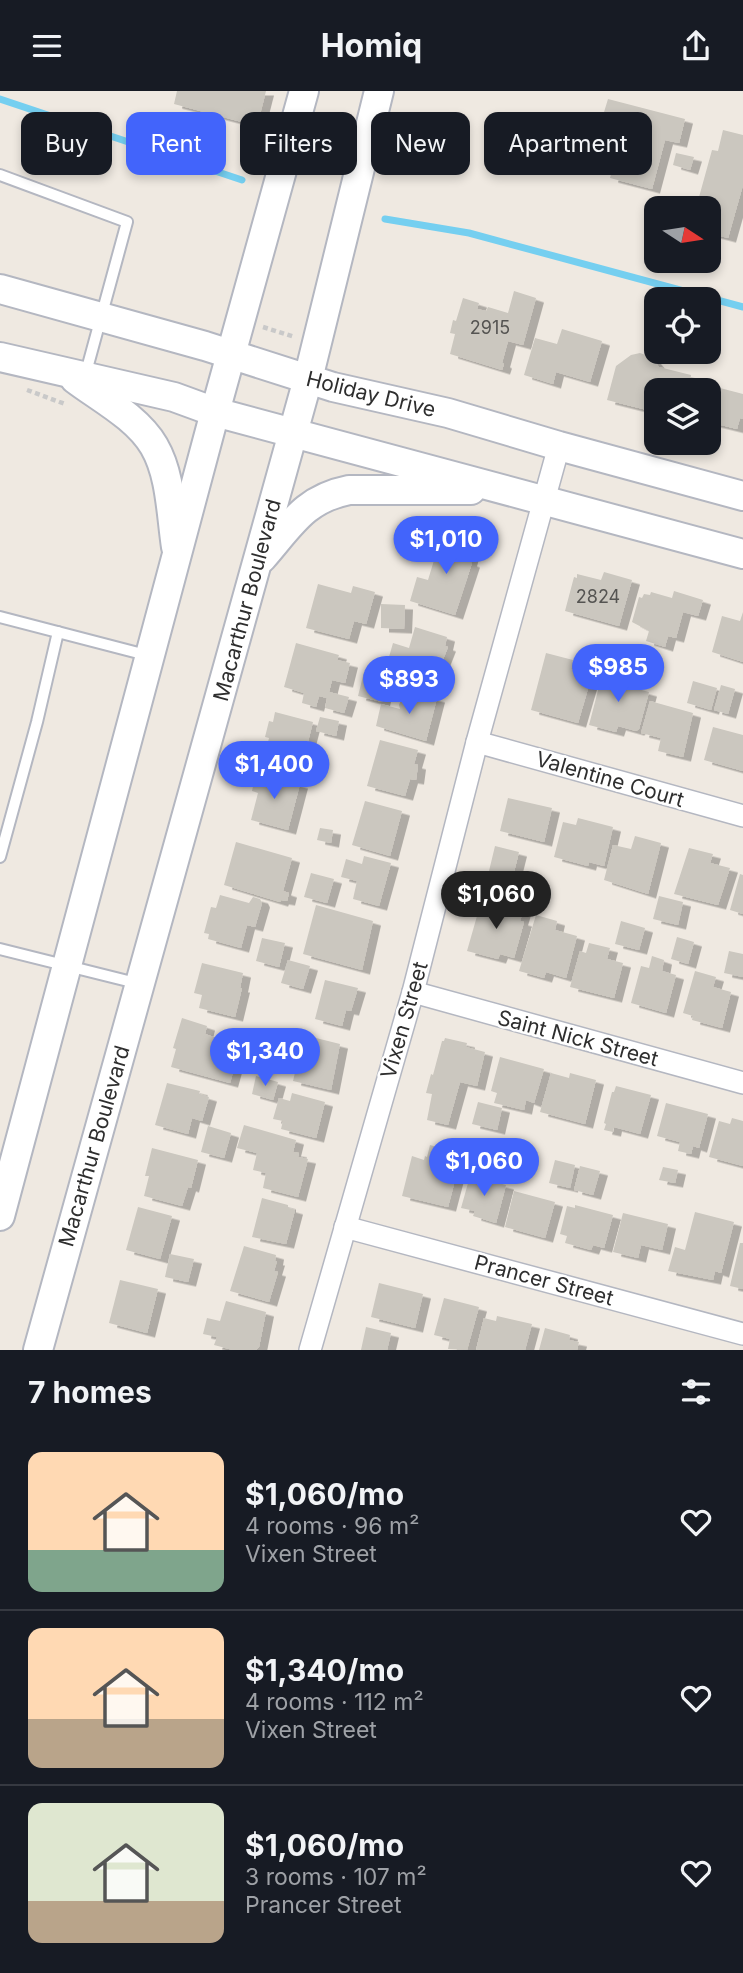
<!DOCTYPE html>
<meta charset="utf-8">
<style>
:root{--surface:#171b24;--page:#20242c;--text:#f1f3f6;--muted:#9ea1a6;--line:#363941;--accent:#4264fb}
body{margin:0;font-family:Inter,sans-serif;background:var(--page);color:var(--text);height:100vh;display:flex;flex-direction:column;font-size:26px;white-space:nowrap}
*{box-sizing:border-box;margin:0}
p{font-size:23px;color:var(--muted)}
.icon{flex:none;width:38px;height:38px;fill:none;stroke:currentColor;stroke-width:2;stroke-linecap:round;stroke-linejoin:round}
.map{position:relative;height:1259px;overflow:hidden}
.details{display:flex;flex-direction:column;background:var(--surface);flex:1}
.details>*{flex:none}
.top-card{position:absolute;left:21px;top:21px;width:702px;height:63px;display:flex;gap:14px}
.needle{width:46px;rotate:102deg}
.controls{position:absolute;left:644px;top:105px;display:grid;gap:14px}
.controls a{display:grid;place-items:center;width:77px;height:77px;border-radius:14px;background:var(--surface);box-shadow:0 4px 10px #0003;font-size:35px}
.price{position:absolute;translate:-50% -60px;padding:0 16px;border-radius:24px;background:var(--accent);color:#fff;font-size:23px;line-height:46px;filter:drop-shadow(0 2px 4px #0008)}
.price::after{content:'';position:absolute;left:50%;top:42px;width:21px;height:16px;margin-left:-10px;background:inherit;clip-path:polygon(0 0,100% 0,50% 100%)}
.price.selected{background:#222;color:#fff}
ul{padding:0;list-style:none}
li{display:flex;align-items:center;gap:21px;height:175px;padding:0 28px}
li+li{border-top:2px solid var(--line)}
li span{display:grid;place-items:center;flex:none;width:196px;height:140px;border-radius:14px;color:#555}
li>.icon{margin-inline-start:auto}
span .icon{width:84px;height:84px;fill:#fffc;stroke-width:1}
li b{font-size:30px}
h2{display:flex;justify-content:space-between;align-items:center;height:84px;padding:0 28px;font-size:30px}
.tag{padding:0 24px;border-radius:14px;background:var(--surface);box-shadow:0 4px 10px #0003;font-size:24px;line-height:63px}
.tag.selected{background:var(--accent);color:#fff}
header{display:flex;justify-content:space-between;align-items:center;height:91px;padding:0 28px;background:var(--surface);font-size:32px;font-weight:700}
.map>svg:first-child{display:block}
</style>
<header><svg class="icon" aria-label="menu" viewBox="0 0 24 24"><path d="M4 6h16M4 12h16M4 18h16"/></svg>Homiq<svg class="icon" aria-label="share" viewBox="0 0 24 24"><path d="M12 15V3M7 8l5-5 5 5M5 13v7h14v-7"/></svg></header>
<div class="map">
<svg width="743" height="1259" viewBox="0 0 743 1259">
<defs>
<filter id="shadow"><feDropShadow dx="8" dy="4.5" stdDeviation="0" flood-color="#0004"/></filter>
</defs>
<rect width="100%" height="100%" fill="#efe9e1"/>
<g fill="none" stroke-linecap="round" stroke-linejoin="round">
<g stroke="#75cff0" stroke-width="7">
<polyline points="0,8 242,89"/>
<polyline points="385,128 469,142 743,216"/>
</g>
</g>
<g fill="#cbc7bf" filter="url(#shadow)">
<polygon points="177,0 266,0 257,35 174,13"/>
<polygon points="608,8 685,28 679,52 665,49 652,98 610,87 623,37 601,31"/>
<polygon points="723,39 743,44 743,94 728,147 709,142 709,117 696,117 712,59 718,60"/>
<polygon points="676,62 694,66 690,79 673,74"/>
<polygon points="514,200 536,207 523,254 508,250 502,272 504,273 502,279 450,263 455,243 450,242 453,229 456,230 463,207 479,212 477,218 486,220 488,216 508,222"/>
<polygon points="562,238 602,250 590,291 556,281 553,293 524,284 535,247 557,253"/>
<polygon points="640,262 651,266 659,276 691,284 689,299 656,299 656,310 654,310 651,320 607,309 616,275 631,264"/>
<polygon points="701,292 743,303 743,328 740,327 737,338 709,331 709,299 699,299"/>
<polygon points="442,443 474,452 469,471 472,472 455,524 410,510 417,486 428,489"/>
<polygon points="604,481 632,489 619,535 565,520 574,486 577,487 577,483 601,489"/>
<polygon points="318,493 351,502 353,495 375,501 366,533 354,530 349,548 306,537"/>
<polygon points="674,500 703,509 698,525 683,521 676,547 668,545 665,556 646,550 649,540 632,531 639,506 642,507 644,503 650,504 651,501 672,507"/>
<polygon points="381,513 405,514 404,538 381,537"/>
<polygon points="743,521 743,571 712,561 722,525 740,530"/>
<polygon points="415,536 447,546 445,555 448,556 433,594 385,580 393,552 409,557"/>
<polygon points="296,552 339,564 337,569 350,572 345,592 332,589 329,601 349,606 344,622 325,617 327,607 319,605 316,616 302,612 304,602 284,596"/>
<polygon points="546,562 573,569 571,578 592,584 578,632 531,619"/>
<polygon points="607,580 630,586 627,595 649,601 639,638 636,640 618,635 616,641 589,634 601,588 605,589"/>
<polygon points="364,581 387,587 382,611 358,605"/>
<polygon points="693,590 717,597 711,619 687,612"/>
<polygon points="721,594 735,598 728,623 714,619"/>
<polygon points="405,599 437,607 426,650 376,635 381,613 400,618 399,614"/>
<polygon points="650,610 693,622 683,666 658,660 661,647 641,642"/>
<polygon points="275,621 313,631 301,678 264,668 269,647 265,646 269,630 273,631"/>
<polygon points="320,626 339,630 336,645 316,640"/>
<polygon points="713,636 743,644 743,680 704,669"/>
<polygon points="380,649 418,659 414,673 418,674 416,689 410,688 405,705 367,695"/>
<polygon points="256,681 300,693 288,739 251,729 258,702 252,700"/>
<polygon points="508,707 552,717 544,751 500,740"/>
<polygon points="365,710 402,720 390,765 352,754"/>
<polygon points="578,727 613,736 604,775 589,771 588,775 554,766 563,731 576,734"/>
<polygon points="320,737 333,739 331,752 317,749"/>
<polygon points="635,745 661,752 648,803 604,789 613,754 631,758"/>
<polygon points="236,751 292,767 283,800 289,802 287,810 281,809 280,811 224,794"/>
<polygon points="495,755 519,761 513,785 511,785 509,790 493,786 494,781 489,780"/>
<polygon points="689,757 713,763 710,772 730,777 718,814 674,803"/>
<polygon points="364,765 391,772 379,815 353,808 357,790 341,786 346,768 362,773"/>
<polygon points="311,782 334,788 327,812 304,806"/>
<polygon points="740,783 743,784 743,823 730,819"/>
<polygon points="220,804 249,812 253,806 260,808 262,812 255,836 247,834 241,857 208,848 209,843 204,842 211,816 216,817"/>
<polygon points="659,805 683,811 678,834 653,828"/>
<polygon points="481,811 523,820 520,830 524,831 514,867 500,863 498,868 467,860"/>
<polygon points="316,814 373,830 362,879 303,863"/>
<polygon points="536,824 557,830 555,839 577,845 566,887 546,881 544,887 519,880"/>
<polygon points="621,830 645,837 639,859 615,853"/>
<polygon points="677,846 694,851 688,873 671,868"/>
<polygon points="262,847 285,852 279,876 256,870"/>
<polygon points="589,852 610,857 607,868 623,872 614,907 570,896 580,860 586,862"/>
<polygon points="729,860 743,863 743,886 724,882"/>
<polygon points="652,865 664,869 662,880 676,884 666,922 631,912 641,875 649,877"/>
<polygon points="288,869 310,875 303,898 281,892"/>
<polygon points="202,872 243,882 240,897 242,897 235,926 199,917 202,904 194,902"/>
<polygon points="695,880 716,886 713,896 731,901 722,937 692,929 693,925 683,922"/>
<polygon points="325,889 358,897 351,920 346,919 342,935 315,928"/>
<polygon points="182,927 207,935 205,943 220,948 223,940 243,945 230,992 171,976 176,958 173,957"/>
<polygon points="304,944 340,953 331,999 293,990"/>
<polygon points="445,947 467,952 466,956 485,961 477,995 460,991 448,1034 427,1029 432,1003 426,1002 431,983 433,984 442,950 444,950"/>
<polygon points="500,966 544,978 534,1012 526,1009 524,1019 494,1012 497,1002 491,1000"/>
<polygon points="551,982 569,987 570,982 596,989 585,1033 540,1021"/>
<polygon points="256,985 278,991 273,1009 252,1003"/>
<polygon points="167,992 200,1000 199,1003 209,1006 202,1030 192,1027 188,1043 155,1034"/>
<polygon points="616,995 651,1004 640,1043 614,1036 613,1041 604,1039 606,1033 604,1032 612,1001 614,1001"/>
<polygon points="292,1002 325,1011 316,1047 281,1038 283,1030 273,1028 279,1007 290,1010"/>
<polygon points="478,1011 502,1017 497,1039 472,1033"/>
<polygon points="666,1012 708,1023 699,1057 693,1055 691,1063 678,1060 680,1051 657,1045"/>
<polygon points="732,1027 743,1030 743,1075 709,1066 719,1030 730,1033"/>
<polygon points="244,1034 296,1049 293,1061 299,1062 298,1066 308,1068 298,1106 263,1097 266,1082 253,1079 257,1062 237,1057"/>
<polygon points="208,1035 231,1042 224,1067 201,1061"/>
<polygon points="505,1053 521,1057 516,1080 499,1076"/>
<polygon points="430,1054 462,1063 448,1116 402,1105 412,1065 424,1069 425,1065 427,1066"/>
<polygon points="152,1057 198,1069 191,1097 188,1096 182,1115 144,1105 149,1085 145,1085"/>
<polygon points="555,1069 575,1074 570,1097 549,1092"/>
<polygon points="580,1075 600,1080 593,1104 574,1099"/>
<polygon points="663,1076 678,1079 675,1092 659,1089"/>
<polygon points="470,1085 506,1094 496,1132 473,1125 475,1120 461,1117"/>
<polygon points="514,1100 555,1111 545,1147 505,1136"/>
<polygon points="262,1107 288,1114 288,1117 295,1119 286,1153 252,1146"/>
<polygon points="575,1114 613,1124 604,1157 593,1154 591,1159 565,1152 567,1145 560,1143 567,1115 575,1117"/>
<polygon points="138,1116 172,1125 160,1168 126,1159"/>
<polygon points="695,1121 734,1131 721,1182 715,1180 713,1189 668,1180 675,1156 685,1159"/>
<polygon points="623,1122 668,1133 662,1159 641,1154 638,1167 613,1161"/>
<polygon points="740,1152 743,1152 743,1198 730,1195"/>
<polygon points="244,1155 276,1164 275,1170 277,1170 274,1180 278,1181 269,1211 230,1200"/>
<polygon points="170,1163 194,1168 188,1191 165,1186"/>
<polygon points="120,1189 158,1198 147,1242 109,1232"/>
<polygon points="379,1192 423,1203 415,1237 371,1226"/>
<polygon points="444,1207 479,1216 467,1259 448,1258 450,1248 434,1244"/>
<polygon points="226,1210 266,1221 259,1256 256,1259 233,1259 214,1254 217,1246 203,1243 207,1227 220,1230"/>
<polygon points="497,1225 532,1233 525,1259 476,1259 484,1227 496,1230"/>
<polygon points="366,1236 391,1242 387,1259 361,1259"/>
<polygon points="545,1237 570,1244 569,1249 579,1251 577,1259 539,1259"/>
</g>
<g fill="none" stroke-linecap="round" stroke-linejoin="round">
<g stroke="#b4b7c1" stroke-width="14">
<g id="service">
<polyline points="0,84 127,131 85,285"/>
<polyline points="0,526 150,565"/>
<polyline points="0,766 37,631 58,541"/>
<polyline points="0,858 140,893"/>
</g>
</g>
<g stroke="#b4b7c1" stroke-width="24">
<g id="minor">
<polyline points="477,651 743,725"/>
<polyline points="413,901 743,992"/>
<polyline points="345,1136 743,1243"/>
<polyline points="310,1259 413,901 477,651 559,355"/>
</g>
</g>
<g stroke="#b4b7c1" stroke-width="32">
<g id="tertiary">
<polyline points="0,198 205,255 333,296 448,322 559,355 743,405"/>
<polyline points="0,266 174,306 215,321 743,463"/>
<path d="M75 288C100 307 137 326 154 355 171 384 171 423 176 456"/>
<path d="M262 467C291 434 304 408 349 399H471"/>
<polyline points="0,1125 215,321 304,0"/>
<polyline points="38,1259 308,288 379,0"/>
</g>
</g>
<g stroke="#c9c9c9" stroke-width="4.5" stroke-dasharray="5 3.5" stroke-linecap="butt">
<polyline points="263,236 295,246"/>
<polyline points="27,299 65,313"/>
</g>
<use href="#service" stroke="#fff" stroke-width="10"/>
<use href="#minor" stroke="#fff" stroke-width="21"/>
<use href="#tertiary" stroke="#fff" stroke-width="28"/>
</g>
<g text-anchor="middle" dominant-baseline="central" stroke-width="5" stroke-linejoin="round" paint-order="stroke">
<g font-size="18" fill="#555452">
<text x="490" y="236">2915</text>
<text x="598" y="505">2824</text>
</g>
<g font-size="21" fill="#2e2e2e" stroke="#fff">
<text transform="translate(371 303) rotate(14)">Holiday Drive</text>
<text transform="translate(247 509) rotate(-75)">Macarthur Boulevard</text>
<text transform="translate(610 688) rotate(16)">Valentine Court</text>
<text transform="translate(404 929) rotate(-74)">Vixen Street</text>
<text transform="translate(578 947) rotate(15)">Saint Nick Street</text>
<text transform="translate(94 1055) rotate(-74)">Macarthur Boulevard</text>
<text transform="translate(544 1189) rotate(15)">Prancer Street</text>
</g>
</g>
</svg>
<div class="controls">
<a><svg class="needle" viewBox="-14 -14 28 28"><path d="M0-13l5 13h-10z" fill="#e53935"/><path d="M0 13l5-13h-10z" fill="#9ea1a6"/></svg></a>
<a><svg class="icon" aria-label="locate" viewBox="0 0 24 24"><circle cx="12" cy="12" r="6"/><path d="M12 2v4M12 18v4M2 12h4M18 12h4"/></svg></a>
<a><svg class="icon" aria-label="layers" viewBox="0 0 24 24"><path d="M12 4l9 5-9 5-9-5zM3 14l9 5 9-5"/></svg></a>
</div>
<b class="price" style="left:446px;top:485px">$1,010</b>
<b class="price" style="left:618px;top:613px">$985</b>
<b class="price" style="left:409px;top:625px">$893</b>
<b class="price" style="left:274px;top:710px">$1,400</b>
<b class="price selected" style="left:496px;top:840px">$1,060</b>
<b class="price" style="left:265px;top:997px">$1,340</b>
<b class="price" style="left:484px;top:1107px">$1,060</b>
<div class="top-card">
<a class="tag">Buy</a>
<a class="tag selected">Rent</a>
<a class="tag">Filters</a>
<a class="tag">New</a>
<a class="tag">Apartment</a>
</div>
</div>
<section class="details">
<h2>7 homes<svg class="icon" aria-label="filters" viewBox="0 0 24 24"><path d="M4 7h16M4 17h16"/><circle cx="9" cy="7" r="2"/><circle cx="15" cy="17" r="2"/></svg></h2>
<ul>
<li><span style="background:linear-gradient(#ffd9b3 70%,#7fa58c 0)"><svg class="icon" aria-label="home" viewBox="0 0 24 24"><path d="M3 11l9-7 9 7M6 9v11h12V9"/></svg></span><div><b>$1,060/mo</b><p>4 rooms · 96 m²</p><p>Vixen Street</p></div><svg class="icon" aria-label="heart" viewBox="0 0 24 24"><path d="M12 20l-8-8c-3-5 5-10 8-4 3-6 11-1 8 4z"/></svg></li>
<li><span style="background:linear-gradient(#ffd9b3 65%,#b9a48a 0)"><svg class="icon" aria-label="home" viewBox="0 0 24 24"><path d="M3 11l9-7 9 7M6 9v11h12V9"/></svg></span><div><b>$1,340/mo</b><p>4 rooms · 112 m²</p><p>Vixen Street</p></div><svg class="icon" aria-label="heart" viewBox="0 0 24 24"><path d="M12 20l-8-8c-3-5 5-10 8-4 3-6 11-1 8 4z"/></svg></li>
<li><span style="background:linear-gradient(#dfe7d0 70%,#b9a48a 0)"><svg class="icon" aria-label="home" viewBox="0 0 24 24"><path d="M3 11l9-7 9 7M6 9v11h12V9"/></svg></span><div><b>$1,060/mo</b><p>3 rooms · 107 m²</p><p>Prancer Street</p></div><svg class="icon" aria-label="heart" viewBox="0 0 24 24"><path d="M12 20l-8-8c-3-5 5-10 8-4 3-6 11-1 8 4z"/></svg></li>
</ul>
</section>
